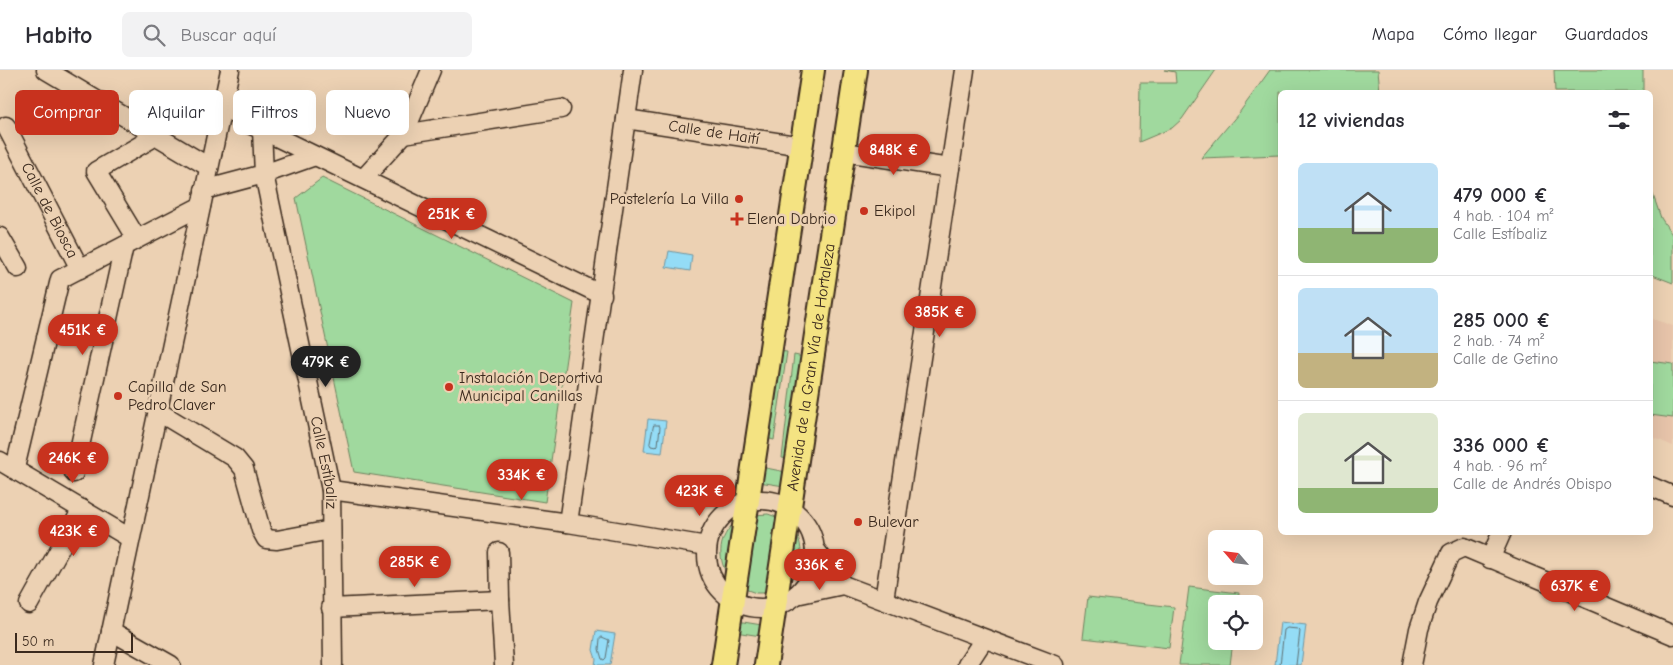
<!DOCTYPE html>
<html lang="es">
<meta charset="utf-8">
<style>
:root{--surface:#fff;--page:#f2f2f3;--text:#2b2b33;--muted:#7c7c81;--line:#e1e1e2;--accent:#c8321e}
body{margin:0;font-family:"Comic Neue",sans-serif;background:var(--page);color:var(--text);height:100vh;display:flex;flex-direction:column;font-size:19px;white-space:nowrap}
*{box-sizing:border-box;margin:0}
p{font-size:16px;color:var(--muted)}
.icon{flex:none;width:28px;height:28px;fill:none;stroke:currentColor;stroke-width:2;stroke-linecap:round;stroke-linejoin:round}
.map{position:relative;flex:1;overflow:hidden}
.details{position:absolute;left:1278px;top:20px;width:375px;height:445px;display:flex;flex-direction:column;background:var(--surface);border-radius:8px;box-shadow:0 5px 20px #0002}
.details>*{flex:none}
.guide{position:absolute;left:15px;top:20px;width:475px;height:45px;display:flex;gap:10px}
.needle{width:32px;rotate:298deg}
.controls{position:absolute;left:1208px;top:460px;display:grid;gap:10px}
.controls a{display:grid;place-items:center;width:55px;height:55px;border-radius:8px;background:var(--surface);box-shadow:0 5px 20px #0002;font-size:25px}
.scale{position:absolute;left:15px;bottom:12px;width:118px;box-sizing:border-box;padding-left:5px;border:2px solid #3b2a1e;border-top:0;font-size:14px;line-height:18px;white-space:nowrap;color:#3b2a1e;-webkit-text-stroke:4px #ecd1b3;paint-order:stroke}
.price{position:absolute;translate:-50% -42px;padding:0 11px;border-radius:18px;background:var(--accent);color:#fff;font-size:16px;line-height:32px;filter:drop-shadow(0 1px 2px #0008)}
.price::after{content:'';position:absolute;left:50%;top:30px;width:15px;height:11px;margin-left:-8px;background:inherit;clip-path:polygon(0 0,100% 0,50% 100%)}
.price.current{background:#222;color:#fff}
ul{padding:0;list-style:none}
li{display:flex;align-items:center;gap:15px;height:125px;padding:0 20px}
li+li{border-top:1px solid var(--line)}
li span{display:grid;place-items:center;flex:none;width:140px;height:100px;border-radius:8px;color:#555}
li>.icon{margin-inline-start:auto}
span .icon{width:60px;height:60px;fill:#fffc;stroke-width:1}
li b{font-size:21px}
h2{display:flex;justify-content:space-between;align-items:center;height:60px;padding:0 20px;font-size:21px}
.pill{padding:0 18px;border-radius:8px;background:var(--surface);box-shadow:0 5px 20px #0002;font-size:18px;line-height:45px}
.pill.current{background:var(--accent);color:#fff}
header{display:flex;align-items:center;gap:30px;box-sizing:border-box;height:70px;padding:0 25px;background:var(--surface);border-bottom:1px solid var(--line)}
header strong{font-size:24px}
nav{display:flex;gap:28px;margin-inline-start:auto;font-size:18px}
.search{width:350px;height:45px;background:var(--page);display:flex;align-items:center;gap:12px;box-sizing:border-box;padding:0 18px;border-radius:8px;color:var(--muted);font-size:19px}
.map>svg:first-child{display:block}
</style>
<header>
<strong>Habito</strong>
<div class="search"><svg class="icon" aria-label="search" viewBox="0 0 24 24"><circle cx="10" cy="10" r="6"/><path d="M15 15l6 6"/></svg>Buscar aquí</div>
<nav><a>Mapa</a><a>Cómo llegar</a><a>Guardados</a></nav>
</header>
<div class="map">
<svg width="1673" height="595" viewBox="0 0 1673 595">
<rect width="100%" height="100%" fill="#ecd1b3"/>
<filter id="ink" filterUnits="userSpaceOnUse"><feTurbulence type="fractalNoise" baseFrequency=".02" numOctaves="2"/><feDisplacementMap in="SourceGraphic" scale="10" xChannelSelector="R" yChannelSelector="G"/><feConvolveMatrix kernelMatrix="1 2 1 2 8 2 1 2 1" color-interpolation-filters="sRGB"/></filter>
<g filter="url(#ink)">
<polygon fill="#e7c4aa" points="1650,248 1673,256 1673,376 1650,366"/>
<g fill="#a0d99e" stroke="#6e825e">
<polygon points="1164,0 1216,0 1182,49 1172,58 1139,72 1140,13 1176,13 1175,2"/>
<polygon points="1270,0 1378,0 1380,22 1280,22 1280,85 1201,88 1239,43"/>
<polygon points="1554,0 1643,0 1643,22 1555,22"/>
<polygon points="322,108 574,233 545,432 354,402 296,128"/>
<polygon points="1650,116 1661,148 1673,166 1673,213 1650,204"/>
<polygon points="778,281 787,282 774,370 766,368"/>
<polygon points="794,285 804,287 788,389 782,388"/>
<polygon points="1650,291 1673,294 1673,348 1650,345"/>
<polygon points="761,397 786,402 784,416 759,412"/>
<polygon points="768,444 779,448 767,523 756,523 742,518 754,445"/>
<path d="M734 453 727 504C717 486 719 468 734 453Z"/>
<path d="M794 459C807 481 800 498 786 516Z"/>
<polygon points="1189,517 1239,523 1238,534 1216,534 1216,571 1233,571 1230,595 1179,595"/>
<polygon points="1088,527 1174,537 1169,578 1083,568"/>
<polygon points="737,551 762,555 761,566 735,562"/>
</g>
<g fill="#94dcf6" stroke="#7095a0">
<polygon points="669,181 692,185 690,201 666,197"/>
<polygon points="648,349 666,351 662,383 644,381"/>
<polygon points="1280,552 1306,555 1301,595 1275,595"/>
<polygon points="596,561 615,564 610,595 595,595 596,589 593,580"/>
</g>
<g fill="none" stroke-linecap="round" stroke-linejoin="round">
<g stroke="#5f7174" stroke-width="1">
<polygon points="654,355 659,355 660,357 658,375 656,377 651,376 650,374"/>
<polygon points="602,567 609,570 606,588 604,590 602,589 599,579 600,569"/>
<polyline points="1280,595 1284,560 1287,558 1298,559 1300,561 1296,595"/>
</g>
<g stroke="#3b2a1e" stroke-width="21">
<g id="minor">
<polyline points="46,0 209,97"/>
<path id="s1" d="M626 49 802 76"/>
<path id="s2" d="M6 56 80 199"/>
<polyline points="262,60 602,225"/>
<polyline points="404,64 561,39"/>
<polyline points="844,82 950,98"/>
<path id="s3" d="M315 86 264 104 331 420 333 595"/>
<polyline points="364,108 404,64 431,0"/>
<polyline points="204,120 264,104 262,60 245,52 223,34"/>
<polyline points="0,167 18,198"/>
<polyline points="137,169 96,101 156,66"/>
<polyline points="157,341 235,388 244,399 261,460 266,469 277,470 331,460"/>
<polyline points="0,391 130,468"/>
<polyline points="15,398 60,209 201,136"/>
<polyline points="74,403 124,176"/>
<polyline points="1650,416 1673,426"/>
<polyline points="331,420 568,453 707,476"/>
<circle cx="761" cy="484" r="54"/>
<polyline points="568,453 633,0"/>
<polyline points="815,479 843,515"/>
<polyline points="499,482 500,530 504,595"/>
<polyline points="1490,489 1502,462"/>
<polyline points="796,525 843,515 1055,595"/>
<polyline points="884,530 965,0"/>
<polyline points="29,534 82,439"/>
<polyline points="331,538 500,530"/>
<polyline points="111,561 171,595"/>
<polyline points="104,595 230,0"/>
<polyline points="967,595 984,569"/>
<polyline points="1412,595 1419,559 1428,532 1451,483 1464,477 1673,565"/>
</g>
</g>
<g stroke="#3b2a1e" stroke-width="26">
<g id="major">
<polyline points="723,595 813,0"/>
<path id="s4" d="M766 595 856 0"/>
</g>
</g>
<use href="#minor" stroke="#ecd1b3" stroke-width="18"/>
<use href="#major" stroke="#f4e382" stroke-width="22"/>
</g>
</g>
<g fill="#c8321e" stroke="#ecd1b3" stroke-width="2">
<circle cx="739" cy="129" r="5"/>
<circle cx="864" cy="141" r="5"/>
<path d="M734.5 141.5h5v5h5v5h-5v5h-5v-5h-5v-5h5z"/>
<circle cx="449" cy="317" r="5"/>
<circle cx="118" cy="326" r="5"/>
<circle cx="858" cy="452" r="5"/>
</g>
<g text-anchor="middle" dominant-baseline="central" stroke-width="5" stroke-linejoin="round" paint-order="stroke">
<g font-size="16" fill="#3b2a1e" stroke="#ecd1b3">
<text stroke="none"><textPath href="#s1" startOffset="89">Calle de Haití</textPath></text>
<text stroke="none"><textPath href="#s2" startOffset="95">Calle de Biosca</textPath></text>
<text stroke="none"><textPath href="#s4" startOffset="301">Avenida de la Gran Vía de Hortaleza</textPath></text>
<text stroke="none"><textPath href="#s3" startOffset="349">Calle Estíbaliz</textPath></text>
</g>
<g font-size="16" fill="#3b2a1e" stroke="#ecd1b3" text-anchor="start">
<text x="729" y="129" text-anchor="end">Pastelería La Villa</text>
<text x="874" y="141">Ekipol</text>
<text x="747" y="149">Elena Dabrio</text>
<text x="459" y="308">Instalación Deportiva<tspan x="459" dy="18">Municipal Canillas</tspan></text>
<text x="128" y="317">Capilla de San<tspan x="128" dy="18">Pedro Claver</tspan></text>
<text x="868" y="452">Bulevar</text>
</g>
</g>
</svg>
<div class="controls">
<a><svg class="needle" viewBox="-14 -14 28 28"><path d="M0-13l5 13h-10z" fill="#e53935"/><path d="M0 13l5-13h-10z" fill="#7c7c81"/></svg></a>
<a><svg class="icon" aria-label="locate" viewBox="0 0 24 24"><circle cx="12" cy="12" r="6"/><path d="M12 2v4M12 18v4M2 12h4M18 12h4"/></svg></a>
</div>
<div class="scale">50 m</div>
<b class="price" style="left:894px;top:106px">848K €</b>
<b class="price" style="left:452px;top:170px">251K €</b>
<b class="price" style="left:940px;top:268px">385K €</b>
<b class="price" style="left:83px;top:286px">451K €</b>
<b class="price current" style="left:326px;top:318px">479K €</b>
<b class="price" style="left:73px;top:414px">246K €</b>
<b class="price" style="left:522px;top:431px">334K €</b>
<b class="price" style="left:700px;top:447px">423K €</b>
<b class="price" style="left:74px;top:487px">423K €</b>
<b class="price" style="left:415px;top:518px">285K €</b>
<b class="price" style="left:820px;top:521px">336K €</b>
<b class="price" style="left:1575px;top:542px">637K €</b>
<div class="guide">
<a class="pill current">Comprar</a>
<a class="pill">Alquilar</a>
<a class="pill">Filtros</a>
<a class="pill">Nuevo</a>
</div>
<section class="details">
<h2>12 viviendas<svg class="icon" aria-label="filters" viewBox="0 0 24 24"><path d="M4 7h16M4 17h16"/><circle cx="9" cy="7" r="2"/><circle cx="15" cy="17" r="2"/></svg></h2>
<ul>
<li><span style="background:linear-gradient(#bfe0f5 65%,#8fb573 0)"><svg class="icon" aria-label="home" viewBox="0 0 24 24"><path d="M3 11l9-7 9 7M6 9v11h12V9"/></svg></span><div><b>479 000 €</b><p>4 hab. · 104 m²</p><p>Calle Estíbaliz</p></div></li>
<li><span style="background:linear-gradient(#bfe0f5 65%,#c2b280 0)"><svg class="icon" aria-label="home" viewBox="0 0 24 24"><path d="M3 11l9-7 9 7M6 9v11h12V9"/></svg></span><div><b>285 000 €</b><p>2 hab. · 74 m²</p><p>Calle de Getino</p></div></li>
<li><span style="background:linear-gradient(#dfe7d0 75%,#8fb573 0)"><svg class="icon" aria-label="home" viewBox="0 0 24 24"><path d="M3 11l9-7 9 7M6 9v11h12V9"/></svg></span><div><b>336 000 €</b><p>4 hab. · 96 m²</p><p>Calle de Andrés Obispo</p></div></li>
</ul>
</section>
</div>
